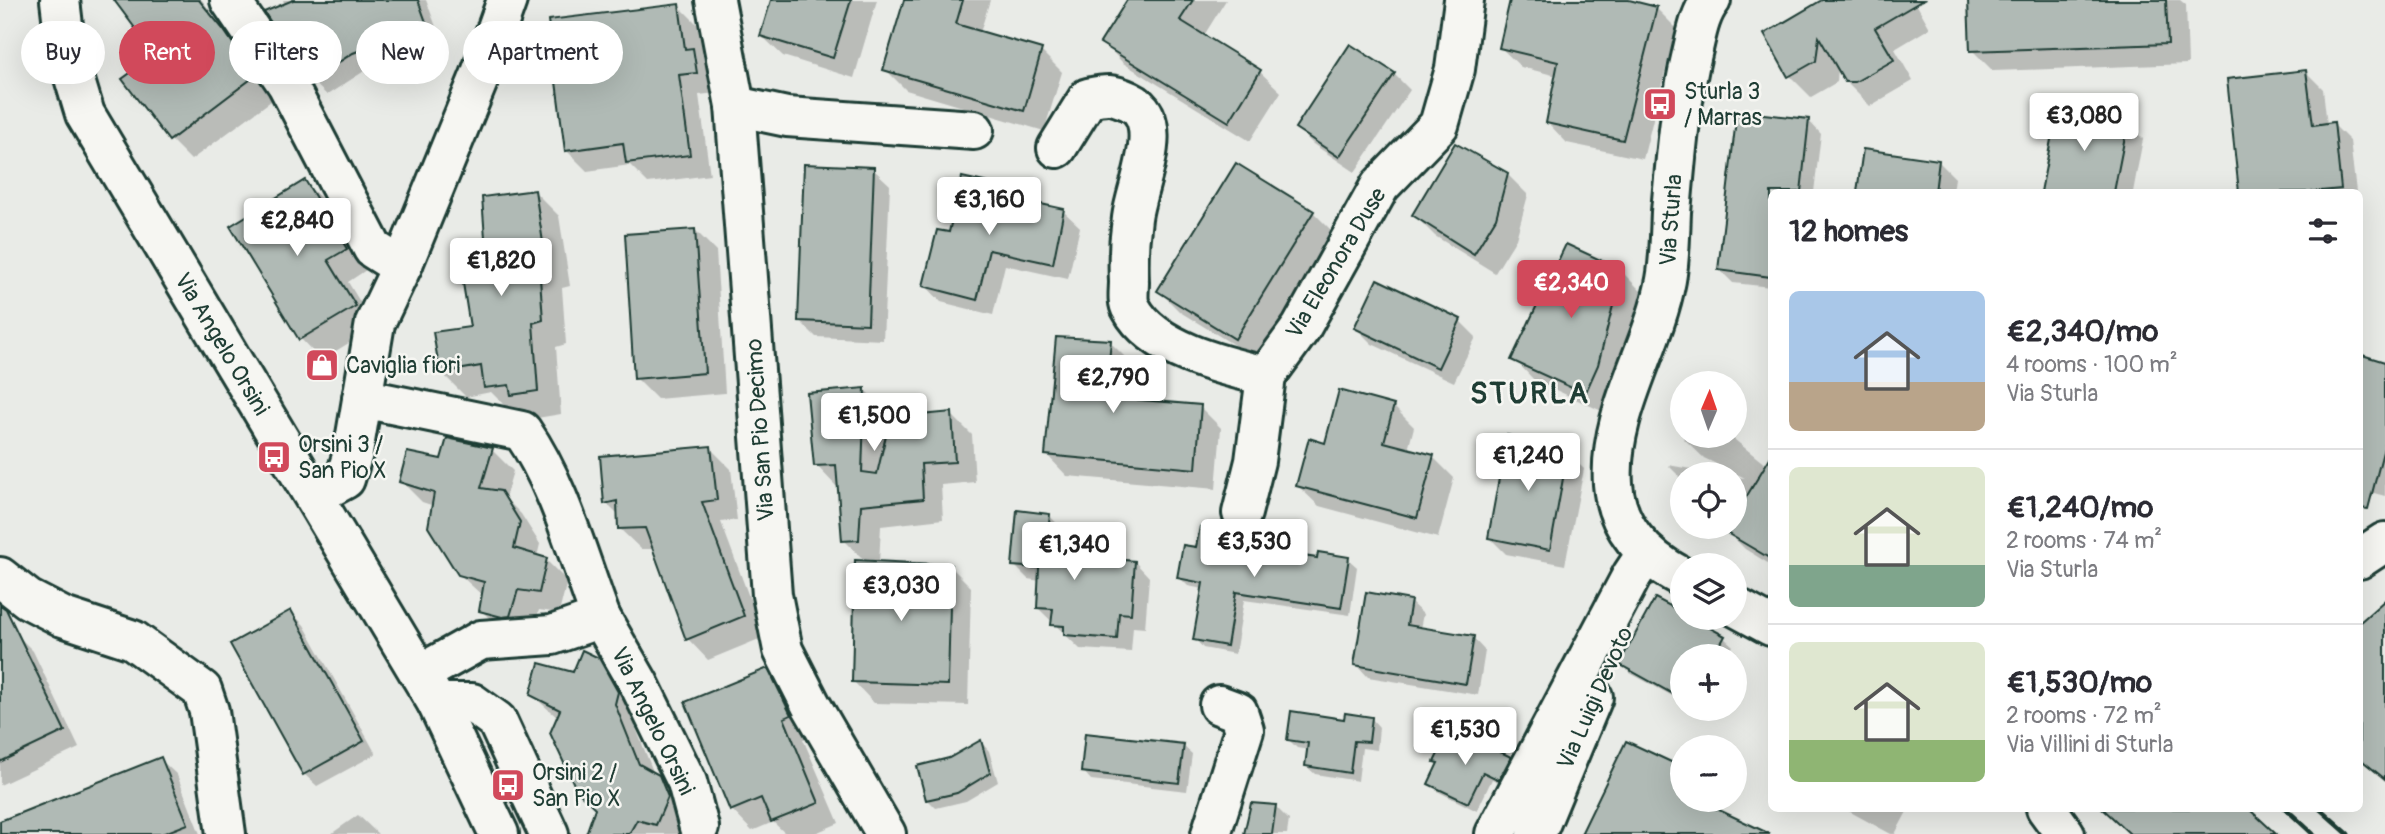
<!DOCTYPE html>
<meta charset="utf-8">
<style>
:root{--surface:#fff;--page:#f2f2f3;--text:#2b2b33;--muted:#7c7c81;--line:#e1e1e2;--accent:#d1495b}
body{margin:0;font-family:Pangolin,sans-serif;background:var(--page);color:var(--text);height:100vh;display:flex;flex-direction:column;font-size:26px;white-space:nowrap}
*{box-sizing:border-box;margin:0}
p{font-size:23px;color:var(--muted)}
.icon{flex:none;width:38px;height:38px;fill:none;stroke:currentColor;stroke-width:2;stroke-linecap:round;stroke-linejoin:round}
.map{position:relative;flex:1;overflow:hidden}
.sheet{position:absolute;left:1768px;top:189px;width:595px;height:623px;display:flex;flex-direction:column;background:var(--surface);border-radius:10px;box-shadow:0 7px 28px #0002}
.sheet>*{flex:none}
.hud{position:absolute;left:21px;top:21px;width:665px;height:63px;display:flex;gap:14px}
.needle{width:46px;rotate:2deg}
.buttons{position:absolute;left:1670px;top:371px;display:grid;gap:14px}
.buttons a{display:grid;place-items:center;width:77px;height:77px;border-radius:50%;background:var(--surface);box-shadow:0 7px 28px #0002;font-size:35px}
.price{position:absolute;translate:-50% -60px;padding:0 16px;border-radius:7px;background:#fff;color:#222;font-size:23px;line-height:46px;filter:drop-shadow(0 2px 4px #0008)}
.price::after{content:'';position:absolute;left:50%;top:42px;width:21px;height:16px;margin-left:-10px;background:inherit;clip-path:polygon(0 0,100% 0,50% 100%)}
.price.active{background:var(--accent);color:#fff}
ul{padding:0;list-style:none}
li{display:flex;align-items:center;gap:21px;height:175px;padding:0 21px}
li+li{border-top:2px solid var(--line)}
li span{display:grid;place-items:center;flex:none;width:196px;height:140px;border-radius:10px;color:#555}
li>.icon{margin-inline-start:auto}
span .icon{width:84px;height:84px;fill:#fffc;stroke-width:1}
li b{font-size:30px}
h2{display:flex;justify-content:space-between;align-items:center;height:84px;padding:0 21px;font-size:30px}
.chip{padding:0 24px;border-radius:32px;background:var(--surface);box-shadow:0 7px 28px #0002;font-size:24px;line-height:63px}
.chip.active{background:var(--accent);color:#fff}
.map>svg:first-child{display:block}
</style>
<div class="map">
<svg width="2385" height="834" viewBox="0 0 2385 834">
<rect width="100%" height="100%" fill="#e9ebe7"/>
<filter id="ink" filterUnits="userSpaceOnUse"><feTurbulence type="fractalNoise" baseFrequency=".0143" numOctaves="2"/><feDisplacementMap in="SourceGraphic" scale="14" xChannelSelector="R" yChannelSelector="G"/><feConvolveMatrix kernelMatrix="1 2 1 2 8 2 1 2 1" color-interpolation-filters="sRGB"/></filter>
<g filter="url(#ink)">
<g fill="#0003">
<polygon points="130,0 202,0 275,98 191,160 170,139 157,55"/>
<polygon points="283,0 426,0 441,40 369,68 327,95 311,80"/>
<polygon points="773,0 877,0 854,78 783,56 762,36"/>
<polygon points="906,0 990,0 980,33 1041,51 1062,72 1044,131 906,90 885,69"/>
<polygon points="1129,0 1226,0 1203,37 1260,72 1281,92 1250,141 1123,63 1103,42"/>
<polygon points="1512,0 1621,0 1656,8 1676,28 1643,159 1567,143 1548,123 1557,76 1521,67 1501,48"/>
<polygon points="1826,0 1914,0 1930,28 1895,49 1913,81 1870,106 1849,85 1838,67 1837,82 1811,97 1790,76 1766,35"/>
<polygon points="1970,0 2180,0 2186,5 2188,64 1993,71 1972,50"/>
<polygon points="679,6 699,26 704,60 714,70 717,93 699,95 710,175 648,183 630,165 587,171 566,150"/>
<polygon points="2306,72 2323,89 2327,125 2333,124 2350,141 2356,192 2241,192 2229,81"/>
<polygon points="1394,74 1410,90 1355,172 1313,144 1297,128"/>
<polygon points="2058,110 2127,123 2143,139 2133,192 2042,192"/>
<polygon points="1809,121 1821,134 1814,192 1771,192 1771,287 1733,283 1720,270"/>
<polygon points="1865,151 1939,162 1955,178 1953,192 1859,192"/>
<polygon points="1236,165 1313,212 1334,233 1257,359 1180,312 1159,291"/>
<polygon points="873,169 890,185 883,340 816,337 799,320"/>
<polygon points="1507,174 1528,195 1516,239 1495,273 1435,236 1414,215"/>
<polygon points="305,183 326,203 366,270 348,282 375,327 321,360 301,339"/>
<polygon points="1001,188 1012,199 1063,211 1080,227 1068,279 1005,265 993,315 941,302 925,285"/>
<polygon points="535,192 559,216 570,286 562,288 566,344 556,347 561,414 537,418 527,409 510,411 491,392 466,397 442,373 472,328 488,253"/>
<polygon points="695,230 716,251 725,393 657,399 636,378"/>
<polygon points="1621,271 1642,292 1618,386 1606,413 1534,380 1514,359"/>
<polygon points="1460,321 1476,337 1454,382 1372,344 1356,328"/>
<polygon points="1110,342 1131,363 1128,400 1200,407 1221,428 1216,489 1067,476 1047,455"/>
<polygon points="2359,360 2385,364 2385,496 2359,489"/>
<polygon points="865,390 885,411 884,443 951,414 972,435 975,482 941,485 943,519 881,526 879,563 950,566 971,587 968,705 874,703 854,682 867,563 844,540 839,486 836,486 816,465"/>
<polygon points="1393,406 1414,427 1408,450 1433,457 1454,478 1438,538 1319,506 1298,486 1327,445"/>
<polygon points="1685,436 1730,436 1771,469 1771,565 1745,549 1728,532 1731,527 1734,527 1734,477 1745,478 1704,458 1683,438"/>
<polygon points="710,448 731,469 737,520 721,522 764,637 708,660 688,639 655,549 641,549 620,529 619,516 606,503"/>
<polygon points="492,450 513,471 505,498 521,514 540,544 537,557 546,560 567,581 559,613 539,610 531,636 502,631 481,610 484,597 459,574 434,506 422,502 401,481 442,461"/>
<polygon points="1567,453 1584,469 1565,565 1506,554 1490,538"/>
<polygon points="1668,465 1720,474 1682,474 1682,479"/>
<polygon points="1049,515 1063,530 1061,556 1135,562 1149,577 1145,628 1133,627 1131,652 1080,649 1038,608 1040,581 1028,579 1014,565"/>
<polygon points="1245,538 1254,546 1253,550 1318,560 1348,559 1357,567 1350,615 1244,600 1235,654 1203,648 1195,639 1203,589 1188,586 1179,577 1198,550"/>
<polygon points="1410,602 1423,614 1420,629 1473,638 1485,651 1478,695 1368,677 1356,664"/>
<polygon points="2385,602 2385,781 2359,759 2359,625"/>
<polygon points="291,612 304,625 376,754 317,786 304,774"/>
<polygon points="1682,618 1688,618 1724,638 1733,646 1727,656 1682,656 1682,701 1630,673 1621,664"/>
<polygon points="17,635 33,651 79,748 0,785 0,643"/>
<polygon points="598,659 619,681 638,714 635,726 654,774 680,798 688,819 681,834 594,834 597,808 558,718 532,695 574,674"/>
<polygon points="767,670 788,691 811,736 803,739 839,823 813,834 786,834 773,822 752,831 732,810"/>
<polygon points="1371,718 1379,727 1377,750 1362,748 1358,781 1315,774 1306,766 1309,750 1297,748 1288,739 1346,721"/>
<polygon points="981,742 989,751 998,782 966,801 936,808 927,799 949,760"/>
<polygon points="1183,746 1192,754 1187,791 1091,780 1083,771"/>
<polygon points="1480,751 1510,758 1519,767 1508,787 1492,779 1477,811 1439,792 1430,783"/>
<polygon points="160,759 177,775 200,834 19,834"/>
<polygon points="1682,800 1711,800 1708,806 1762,834 1583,834"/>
<polygon points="1276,807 1289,820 1287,834 1248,834"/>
<polygon points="1843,808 1909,808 1895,834 1891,834"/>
<polygon points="358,815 378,834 331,834"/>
</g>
<g fill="#b0bab5" stroke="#1f3d34" stroke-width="2">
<polygon points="114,0 199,0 223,29 255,76 169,141 122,79 155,55"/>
<polygon points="293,0 418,0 427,25 353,53 310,81 264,12"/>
<polygon points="771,0 851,0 833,58 760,36"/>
<polygon points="904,0 963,0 956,24 1042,49 1024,111 883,70"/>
<polygon points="1127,0 1193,0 1180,20 1261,70 1229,122 1100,43"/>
<polygon points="1510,0 1629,0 1657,7 1623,140 1546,123 1558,62 1499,48"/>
<polygon points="1822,0 1923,0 1875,28 1894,60 1855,82 1845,82 1819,37 1816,61 1788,77 1764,34"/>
<polygon points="1968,0 2166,0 2168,44 1970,51"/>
<polygon points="679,4 685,49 693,48 697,73 679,75 690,155 626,163 623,143 565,151 548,20"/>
<polygon points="1350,44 1395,73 1339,157 1295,128"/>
<polygon points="2306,70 2313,125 2334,122 2341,189 2310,192 2239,192 2227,79"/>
<polygon points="2057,108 2128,121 2114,192 2041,192"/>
<polygon points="1737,111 1809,119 1801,192 1771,192 1771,277 1718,270"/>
<polygon points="1455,143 1508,173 1496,218 1474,254 1412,215"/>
<polygon points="1863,149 1939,160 1935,192 1857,192"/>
<polygon points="1236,163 1314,211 1235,339 1157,291"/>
<polygon points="804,164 874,167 868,324 798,321"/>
<polygon points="962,177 1002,186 996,204 998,205 1004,196 1064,209 1053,264 989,250 977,300 923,286 937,230 949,232"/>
<polygon points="305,180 347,249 328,260 356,306 299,340 230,226"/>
<polygon points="535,190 546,262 539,264 543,320 533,323 538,391 511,395 509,385 484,388 481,366 440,373 433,332 470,327 459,258 486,252 482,197"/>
<polygon points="695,229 705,373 634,379 625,234"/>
<polygon points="1566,244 1622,270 1598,365 1585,394 1511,360"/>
<polygon points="1377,279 1461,319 1438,368 1354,328"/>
<polygon points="1056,337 1111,340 1106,397 1201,405 1196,469 1045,455"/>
<polygon points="2359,354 2385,362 2385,444 2368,509 2359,508"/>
<polygon points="865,388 862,472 877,474 890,418 952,412 955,462 921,464 923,499 861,505 859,540 842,541 836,465 814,466 807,393"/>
<polygon points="1339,390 1394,405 1384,442 1434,455 1417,518 1296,486 1309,438 1325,443"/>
<polygon points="1507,435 1568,451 1550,550 1488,538"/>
<polygon points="447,438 493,448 481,488 501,491 520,522 514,548 547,558 539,593 518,590 510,616 502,617 479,611 484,582 458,575 428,527 434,493 399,482 407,452 441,459"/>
<polygon points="711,446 717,500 702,502 744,616 686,640 645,528 618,529 617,501 604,504 600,456"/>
<polygon points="1771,456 1771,559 1725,532 1728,527 1734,527 1734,517"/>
<polygon points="1017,510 1050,514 1046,553 1135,561 1131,614 1119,613 1117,639 1064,635 1064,626 1051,625 1053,609 1037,608 1039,568 1012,566"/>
<polygon points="1200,527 1246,536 1244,547 1317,558 1318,552 1349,557 1341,608 1236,592 1227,646 1193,640 1203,583 1177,578 1183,545 1196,547"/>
<polygon points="855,560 951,565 948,685 852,682"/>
<polygon points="1366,592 1411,600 1407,625 1474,636 1466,684 1354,665"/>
<polygon points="1655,598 1682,612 1682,618 1692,618 1725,636 1714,656 1682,656 1682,699 1619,664"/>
<polygon points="2385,600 2385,779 2359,758 2359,623"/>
<polygon points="0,605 6,609 65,731 0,762"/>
<polygon points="291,610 364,741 303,775 230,644"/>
<polygon points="582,650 599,658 618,692 615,704 639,764 659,775 668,797 656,825 637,820 629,834 586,834 595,808 577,791 550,733 560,710 530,695 539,663 573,672"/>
<polygon points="768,668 791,715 784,718 819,803 771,822 761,798 730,811 685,702"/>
<polygon points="1291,711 1344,719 1345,713 1372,717 1369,742 1354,741 1350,773 1305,766 1308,743 1287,740"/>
<polygon points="1085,733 1184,744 1179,783 1081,772"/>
<polygon points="1448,733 1479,749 1482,743 1511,757 1499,780 1483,772 1468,803 1428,784 1438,763 1434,762"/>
<polygon points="981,740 990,773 957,793 926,800 917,766 949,758"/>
<polygon points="1626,741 1682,767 1682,800 1698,800 1770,834 1581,834"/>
<polygon points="161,757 188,824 162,834 0,834 0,821"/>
<polygon points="1251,803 1276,805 1272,834 1244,834"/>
<polygon points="2102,808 2249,809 2276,834 2130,834"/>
</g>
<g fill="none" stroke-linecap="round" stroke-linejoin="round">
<g stroke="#1f3d34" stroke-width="44">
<g id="minor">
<polyline points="60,0 66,51 85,114 437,703 499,834"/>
<polyline points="230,0 287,84 373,249 392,261 403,264"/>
<polyline points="715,0 735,106 772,595 783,650 811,705 886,834"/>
<polyline points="735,106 787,117 974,130"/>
<path d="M1057 148 1088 98C1107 94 1111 93 1129 101 1169 119 1136 185 1132 218 1129 239 1128 261 1129 282 1129 290 1127 302 1131 308 1153 350 1223 366 1266 376L1301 328 1380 186 1439 125 1455 69 1464 0"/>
<path d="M362 398 522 431C559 484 578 557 601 618L552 635 481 640 420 674"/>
<polyline points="314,496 345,479 353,453 375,323 403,264 480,76 507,0"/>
<polyline points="1242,513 1255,461 1266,376"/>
<polyline points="2359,559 2385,542"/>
<polyline points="0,577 28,599 63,617 133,640 202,690 209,711 226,834"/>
<path d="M1682 577C1645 558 1616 527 1613 484 1608 412 1653 350 1666 280 1670 258 1670 234 1671 212 1676 157 1680 102 1693 49 1697 32 1700 14 1711 0"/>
<polyline points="1734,606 1771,626"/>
<polyline points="601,618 639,684 687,782 699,827"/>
<polyline points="437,703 472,703 497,721 549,834"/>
<polyline points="2046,808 2065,834"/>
<polyline points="1211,834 1244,730 1238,712 1219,705"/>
<polyline points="1495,834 1632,575 1646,554"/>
<polyline points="1536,834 1593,697"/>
</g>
</g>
<use href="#minor" stroke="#f6f6f2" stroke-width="38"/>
<g stroke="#1f3d34" stroke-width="5">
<polyline points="2285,808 2313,834"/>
<polyline points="2319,808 2348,834"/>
</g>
</g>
</g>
<defs>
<g id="bus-square" transform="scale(1.75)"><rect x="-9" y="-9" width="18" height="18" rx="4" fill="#d1495b" stroke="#f6f6f2"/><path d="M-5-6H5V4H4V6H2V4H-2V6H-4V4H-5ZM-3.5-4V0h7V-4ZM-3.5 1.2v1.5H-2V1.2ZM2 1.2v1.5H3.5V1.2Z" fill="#fff"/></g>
<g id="shop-square" transform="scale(1.75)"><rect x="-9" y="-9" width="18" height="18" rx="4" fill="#d1495b" stroke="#f6f6f2"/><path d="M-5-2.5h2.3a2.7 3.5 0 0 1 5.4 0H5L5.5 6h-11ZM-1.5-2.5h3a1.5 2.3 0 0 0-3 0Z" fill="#fff"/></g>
</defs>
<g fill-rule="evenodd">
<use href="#bus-square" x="1660" y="104"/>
<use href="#shop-square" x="322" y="365"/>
<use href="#bus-square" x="274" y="457"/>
<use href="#bus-square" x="508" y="785"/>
</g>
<g text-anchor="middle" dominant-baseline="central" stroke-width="5" stroke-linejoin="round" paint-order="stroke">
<g font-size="23" fill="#1f3d34" stroke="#f6f6f2" text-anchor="start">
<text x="1684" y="91">Sturla 3<tspan x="1684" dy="26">/ Marras</tspan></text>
<text x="346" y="365">Caviglia fiori</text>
<text x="298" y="444">Orsini 3 /<tspan x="298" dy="26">San Pio X</tspan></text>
<text x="532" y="772">Orsini 2 /<tspan x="532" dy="26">San Pio X</tspan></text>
</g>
<g font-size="23" fill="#1f3d34" stroke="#f6f6f2">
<text transform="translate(1671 220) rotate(-86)">Via Sturla</text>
<text transform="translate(1336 263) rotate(-59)">Via Eleonora Duse</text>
<text transform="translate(222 344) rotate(59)">Via Angelo Orsini</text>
<text transform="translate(760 430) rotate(-94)">Via San Pio Decimo</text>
<text transform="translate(1595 698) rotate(-66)">Via Luigi Devoto</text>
<text transform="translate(653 721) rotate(64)">Via Angelo Orsini</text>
</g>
<g font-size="30" font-weight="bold" letter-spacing="2" fill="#1f3d34" stroke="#f6f6f2">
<text x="1530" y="393">STURLA</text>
</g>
</g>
</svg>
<div class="buttons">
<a><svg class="needle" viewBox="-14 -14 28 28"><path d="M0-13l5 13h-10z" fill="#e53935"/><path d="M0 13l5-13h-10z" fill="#7c7c81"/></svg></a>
<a><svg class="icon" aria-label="locate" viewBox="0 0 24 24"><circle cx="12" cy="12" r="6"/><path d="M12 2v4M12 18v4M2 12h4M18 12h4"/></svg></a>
<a><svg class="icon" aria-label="layers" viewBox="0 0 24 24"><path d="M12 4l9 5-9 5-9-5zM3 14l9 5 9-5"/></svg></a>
<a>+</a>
<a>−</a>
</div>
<b class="price" style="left:2084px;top:153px">€3,080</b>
<b class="price" style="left:989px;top:237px">€3,160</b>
<b class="price" style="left:297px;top:258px">€2,840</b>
<b class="price" style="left:501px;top:298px">€1,820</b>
<b class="price active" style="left:1571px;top:320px">€2,340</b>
<b class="price" style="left:1113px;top:415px">€2,790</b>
<b class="price" style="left:874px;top:453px">€1,500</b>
<b class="price" style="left:1528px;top:493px">€1,240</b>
<b class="price" style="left:1254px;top:579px">€3,530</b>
<b class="price" style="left:1074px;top:582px">€1,340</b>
<b class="price" style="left:901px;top:623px">€3,030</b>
<b class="price" style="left:1465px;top:767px">€1,530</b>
<div class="hud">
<a class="chip">Buy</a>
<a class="chip active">Rent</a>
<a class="chip">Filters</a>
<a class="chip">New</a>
<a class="chip">Apartment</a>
</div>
<section class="sheet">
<h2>12 homes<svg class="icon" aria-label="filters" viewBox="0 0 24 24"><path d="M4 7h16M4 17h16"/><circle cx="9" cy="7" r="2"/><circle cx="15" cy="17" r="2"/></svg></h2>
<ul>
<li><span style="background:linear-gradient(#a9c7e8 65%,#b9a48a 0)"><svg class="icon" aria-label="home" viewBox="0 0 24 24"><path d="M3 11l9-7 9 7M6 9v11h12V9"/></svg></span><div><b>€2,340/mo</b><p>4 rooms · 100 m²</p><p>Via Sturla</p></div></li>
<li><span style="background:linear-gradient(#dfe7d0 70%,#7fa58c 0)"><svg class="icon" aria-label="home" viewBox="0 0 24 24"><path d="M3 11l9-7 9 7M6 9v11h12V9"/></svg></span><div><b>€1,240/mo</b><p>2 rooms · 74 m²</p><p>Via Sturla</p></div></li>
<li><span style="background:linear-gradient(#dfe7d0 70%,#8fb573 0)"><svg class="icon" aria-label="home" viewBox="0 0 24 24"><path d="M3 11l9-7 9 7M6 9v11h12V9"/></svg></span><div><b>€1,530/mo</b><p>2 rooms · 72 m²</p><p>Via Villini di Sturla</p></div></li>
</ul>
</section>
</div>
